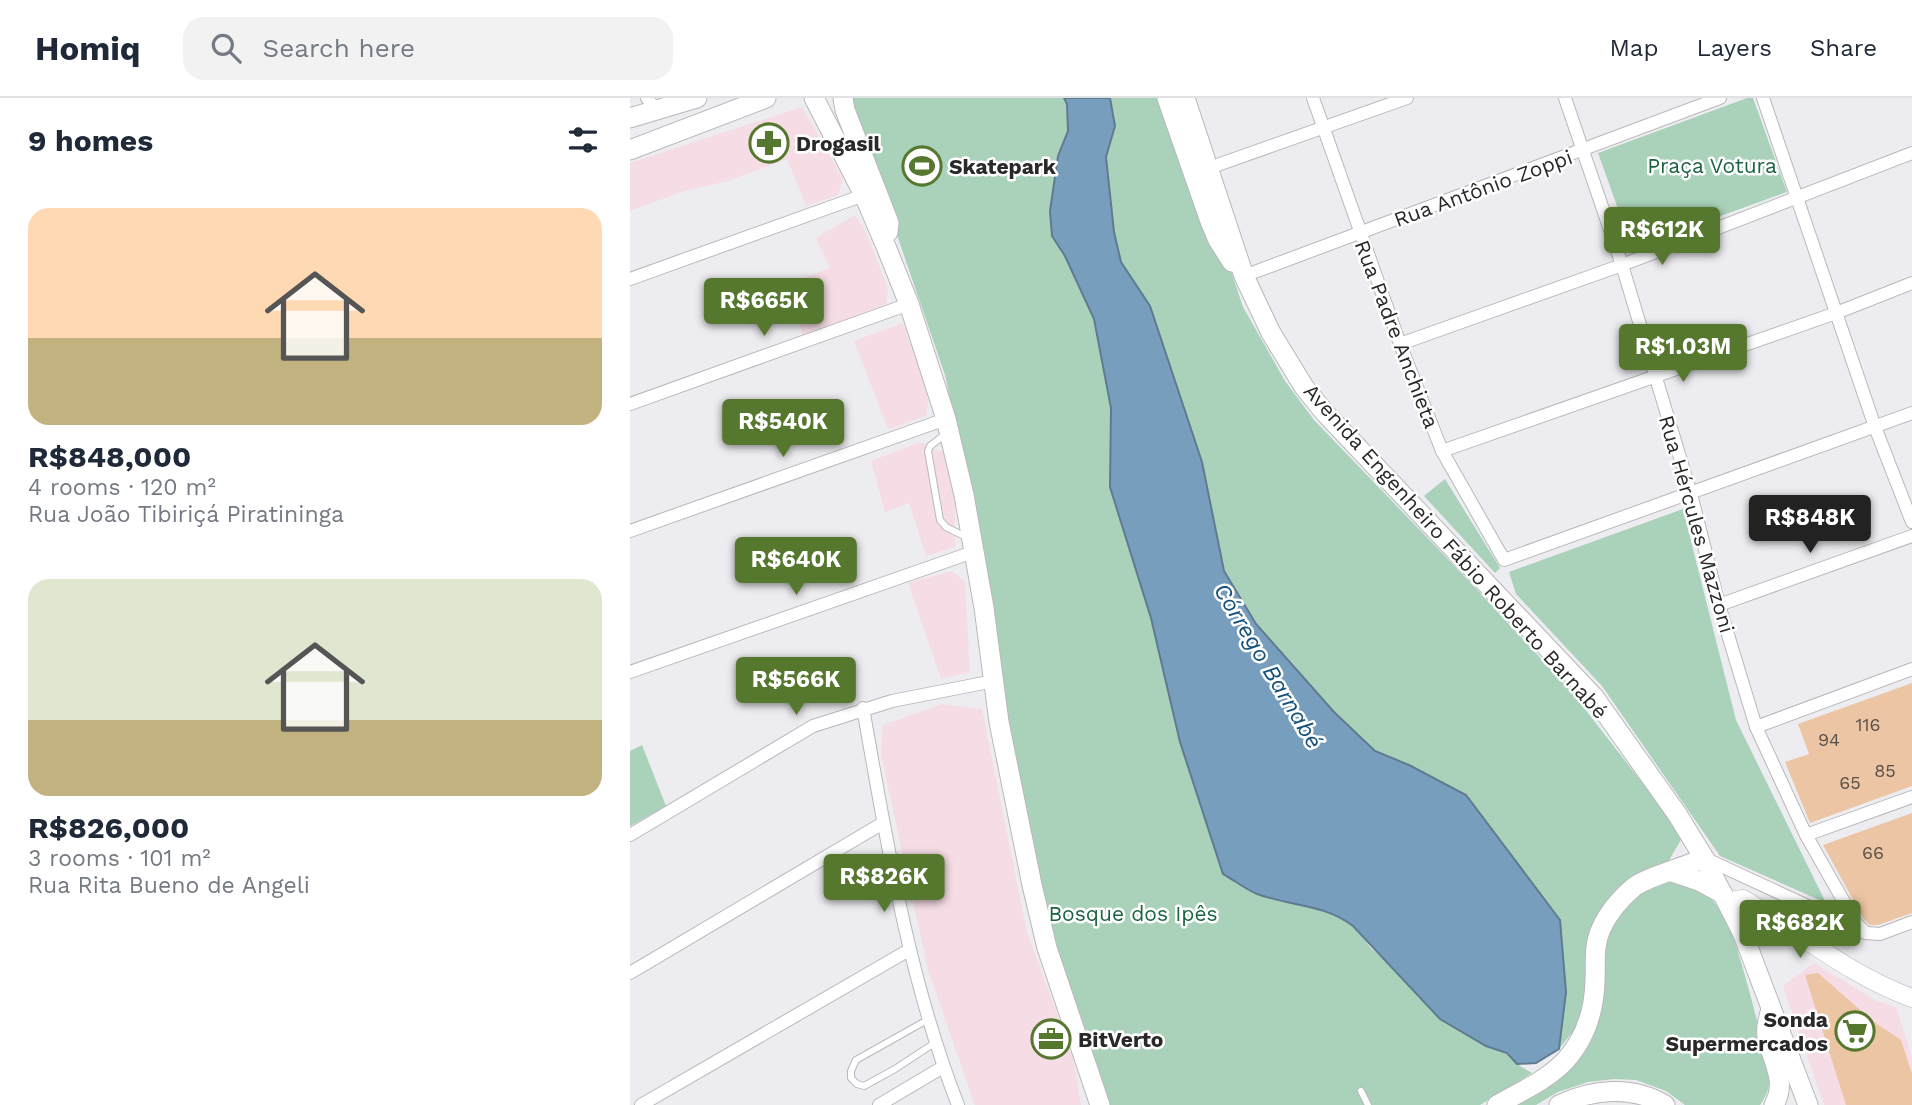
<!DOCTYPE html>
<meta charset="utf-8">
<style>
:root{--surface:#fff;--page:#f2f2f3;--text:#1f2937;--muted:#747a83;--line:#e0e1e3;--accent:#56772e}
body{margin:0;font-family:"Work Sans",sans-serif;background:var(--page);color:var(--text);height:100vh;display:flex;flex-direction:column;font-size:26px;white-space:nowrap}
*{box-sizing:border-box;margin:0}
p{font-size:23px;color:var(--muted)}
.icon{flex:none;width:38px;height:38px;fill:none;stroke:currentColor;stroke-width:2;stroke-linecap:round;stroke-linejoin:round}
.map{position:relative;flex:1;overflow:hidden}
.panel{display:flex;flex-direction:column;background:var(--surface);width:630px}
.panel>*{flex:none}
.price{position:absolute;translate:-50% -60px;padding:0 16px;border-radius:7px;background:var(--accent);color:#fff;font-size:23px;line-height:46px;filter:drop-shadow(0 2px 4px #0008)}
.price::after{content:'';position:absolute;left:50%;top:42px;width:21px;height:16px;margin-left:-10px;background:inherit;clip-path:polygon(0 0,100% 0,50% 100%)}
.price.current{background:#222;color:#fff}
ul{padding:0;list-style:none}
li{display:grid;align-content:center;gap:14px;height:371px;padding:0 28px}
li span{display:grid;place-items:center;height:217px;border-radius:21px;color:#555}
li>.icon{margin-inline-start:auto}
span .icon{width:126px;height:126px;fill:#fffc;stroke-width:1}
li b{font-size:30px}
h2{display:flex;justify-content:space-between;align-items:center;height:84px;padding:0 28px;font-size:30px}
header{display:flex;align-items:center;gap:42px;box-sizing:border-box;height:98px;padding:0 35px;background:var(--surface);border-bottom:2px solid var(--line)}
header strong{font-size:33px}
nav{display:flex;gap:38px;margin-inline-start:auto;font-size:24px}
.search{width:490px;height:63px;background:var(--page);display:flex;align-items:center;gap:18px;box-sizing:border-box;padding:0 24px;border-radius:21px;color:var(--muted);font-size:26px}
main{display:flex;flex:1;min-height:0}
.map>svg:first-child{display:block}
</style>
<header>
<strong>Homiq</strong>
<div class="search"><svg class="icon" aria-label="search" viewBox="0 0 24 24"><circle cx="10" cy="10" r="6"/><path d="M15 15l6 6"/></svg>Search here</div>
<nav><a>Map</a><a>Layers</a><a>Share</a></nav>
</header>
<main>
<section class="panel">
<h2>9 homes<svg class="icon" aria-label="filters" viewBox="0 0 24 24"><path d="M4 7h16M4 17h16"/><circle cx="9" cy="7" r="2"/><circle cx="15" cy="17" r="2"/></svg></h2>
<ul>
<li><span style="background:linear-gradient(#ffd9b3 60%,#c2b280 0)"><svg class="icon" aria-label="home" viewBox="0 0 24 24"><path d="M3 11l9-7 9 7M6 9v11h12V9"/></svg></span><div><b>R$848,000</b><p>4 rooms · 120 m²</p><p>Rua João Tibiriçá Piratininga</p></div></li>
<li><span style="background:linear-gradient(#dfe7d0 65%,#c2b280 0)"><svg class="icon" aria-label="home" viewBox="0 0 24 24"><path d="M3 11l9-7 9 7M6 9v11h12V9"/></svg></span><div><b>R$826,000</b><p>3 rooms · 101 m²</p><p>Rua Rita Bueno de Angeli</p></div></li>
</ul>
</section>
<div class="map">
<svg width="1282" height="1007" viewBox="0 0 1282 1007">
<rect width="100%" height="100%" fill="#ededf1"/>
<g fill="#f6dce4">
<polygon points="172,9 213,81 208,97 176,108 157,61 98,83 54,93 0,113 0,65"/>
<polygon points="225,117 235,132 258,190 256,206 173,237 157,186 200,170 186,140"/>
<polygon points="273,225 299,297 296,318 258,331 224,243"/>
<polygon points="290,344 314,355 325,403 325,449 296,458 279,405 255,414 241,363"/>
<polygon points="322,473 335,484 340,574 311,581 278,485"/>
<polygon points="312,606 352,611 397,834 443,959 451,1007 345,1007 344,1005 298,872 251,657 253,627"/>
<polygon points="1184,865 1247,903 1266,909 1282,959 1282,1007 1194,1007 1153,888"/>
</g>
<g fill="#aad2ba">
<polygon points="223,0 434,0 437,6 438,34 428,58 422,138 435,158 464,221 481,310 480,389 521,520 550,644 593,775 626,796 675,806 711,818 723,828 741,850 837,936 856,948 877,955 887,966 902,975 850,1007 478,1007 430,865 388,699 351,448 315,277 222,6"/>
<polygon points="480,0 531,0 600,170 613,209 655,283 684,322 839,483 940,592 1021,696 1052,740 1038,764 979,801 955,906 946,930 929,951 936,894 929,822 836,697 779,667 745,653 704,614 626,526 594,473 572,364 520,208 491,164 484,134 476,59 485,28"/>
<polygon points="1117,0 1123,0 1157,94 1002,150 968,55"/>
<polygon points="815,381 870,470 865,475 794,398"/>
<polygon points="1053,411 1106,622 1196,805 1090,758 972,588 886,496 879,474"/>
<polygon points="12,647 36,708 0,728 0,653"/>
<path d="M1035 784C1064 785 1071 789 1090 811 1106 831 1136 953 1139 982 1140 991 1135 1000 1130 1007H1055L1036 993 1006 982 984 981 958 984 928 994 906 1007H885C910 987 956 960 967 929 972 916 973 900 973 886 975 829 980 809 1035 784Z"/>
</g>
<path fill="#789ebd" stroke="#607b91" stroke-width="2" d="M434 0H480L485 28 476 59 484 134 491 164 520 208 572 364 594 473 626 526 704 614 745 653 779 667 836 697 930 822 936 894 929 951 906 965 887 966 877 955 856 948 810 921 723 828C695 806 659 808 627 796 615 791 604 782 593 776L550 644 521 520 480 389 481 310 464 221 435 158 422 138 420 113 428 58 438 33 437 6Z"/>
<g fill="#ebc5a4">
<polygon points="139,28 146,32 154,57 135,62 125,34"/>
<polygon points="1282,585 1282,688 1180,725 1155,664 1179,656 1168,626"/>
<polygon points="1282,715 1282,815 1248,827 1240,827 1233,820 1193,747"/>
<polygon points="1188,875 1244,924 1271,942 1282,976 1282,1007 1216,1007 1175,877"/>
</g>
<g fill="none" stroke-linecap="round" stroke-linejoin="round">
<g stroke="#b8b8bb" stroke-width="8">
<g id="lane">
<polyline points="317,335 300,348 298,353 310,422 316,429 336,439"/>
<polyline points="299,921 226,962 221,973 221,980 227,986 234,988 265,971 306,944"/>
<polyline points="731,993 738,1007"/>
</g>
</g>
<g stroke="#b8b8bb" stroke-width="14">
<g id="street">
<polyline points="17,0 26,12"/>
<polyline points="683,0 770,246 812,353 874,462 1282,315"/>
<polyline points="935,0 992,167 1061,396 1089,507 1126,629 1176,737 1226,825 1236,835"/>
<polyline points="1133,0 1245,329 1282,424"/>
<polyline points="579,70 777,0"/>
<polyline points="614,178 1090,0"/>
<polyline points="0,181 234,97"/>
<polyline points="770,246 992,167 1282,55"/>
<polyline points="0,306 279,206"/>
<polyline points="812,353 1206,215 1282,185"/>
<polyline points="0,433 316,321"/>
<polyline points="1089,507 1282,438"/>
<polyline points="0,574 343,454"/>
<path d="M233 610C257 745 278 879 328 1007"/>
<polyline points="1126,629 1282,571"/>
<polyline points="0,737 183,628 262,603 364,583"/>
<polyline points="1176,737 1282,699"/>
<polyline points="1074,760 1236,835 1250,836 1282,824"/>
<polyline points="0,875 253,725"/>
<polyline points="11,1007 279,852"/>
<polyline points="249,1007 313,969"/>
</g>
</g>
<g stroke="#b8b8bb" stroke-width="19">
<path id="secondary" d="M1100 808 1106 802 1113 801C1170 835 1219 877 1282 900"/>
</g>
<g stroke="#b8b8bb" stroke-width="21">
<g id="primary">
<polyline points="184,0 234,97 257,151 279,206 316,321 334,397 354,510 369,624 402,787 417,850 470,1007"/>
<polyline points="213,0 215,12 259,125 258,134"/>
<polyline points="537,0 580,123 588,142 602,164"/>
<polyline points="555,0 614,178 641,235 674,289 695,315 964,599 1047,716 1074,760 1113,836 1178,1007"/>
<polyline points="0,20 67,0"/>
<polyline points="0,52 136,0"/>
<polyline points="1042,774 1069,783 1093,796"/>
<path d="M1141 911C1139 919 1135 930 1137 938 1141 962 1158 982 1144 1007"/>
<path d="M867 1007C890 994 917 982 935 963 955 941 964 913 965 884 966 866 963 848 971 831 978 815 991 800 1004 789 1014 780 1058 768 1074 760"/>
<path d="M929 1007C962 991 1002 987 1035 1007"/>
</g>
</g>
<use href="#lane" stroke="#fff" stroke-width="6"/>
<use href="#street" stroke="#fff" stroke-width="12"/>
<use href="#secondary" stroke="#fff" stroke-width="18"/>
<use href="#primary" stroke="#fff" stroke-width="19"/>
</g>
<defs>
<g id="pharmacy-ring" transform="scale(2.0125)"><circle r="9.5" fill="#fff" stroke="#56772e" stroke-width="1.5"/><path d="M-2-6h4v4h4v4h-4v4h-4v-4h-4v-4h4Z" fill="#56772e"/></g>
<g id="stadium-ring" transform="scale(2.0125)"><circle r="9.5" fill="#fff" stroke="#56772e" stroke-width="1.5"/><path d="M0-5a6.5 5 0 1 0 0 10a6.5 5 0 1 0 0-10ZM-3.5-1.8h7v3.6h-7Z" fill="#56772e"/></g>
<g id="supermarket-ring" transform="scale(2.0125)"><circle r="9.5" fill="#fff" stroke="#56772e" stroke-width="1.5"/><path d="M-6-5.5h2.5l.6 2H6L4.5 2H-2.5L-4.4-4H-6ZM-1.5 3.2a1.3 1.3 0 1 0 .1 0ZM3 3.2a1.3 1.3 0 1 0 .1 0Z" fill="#56772e"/></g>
<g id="office-ring" transform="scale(2.0125)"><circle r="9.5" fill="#fff" stroke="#56772e" stroke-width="1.5"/><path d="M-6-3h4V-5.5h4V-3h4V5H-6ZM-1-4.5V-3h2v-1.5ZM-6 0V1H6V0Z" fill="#56772e"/></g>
</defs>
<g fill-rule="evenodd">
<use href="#pharmacy-ring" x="139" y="45"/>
<use href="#stadium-ring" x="292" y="68"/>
<use href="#supermarket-ring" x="1225" y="933"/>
<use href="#office-ring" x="421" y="941"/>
</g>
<g text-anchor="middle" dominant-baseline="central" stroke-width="5" stroke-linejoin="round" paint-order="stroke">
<g font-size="18" fill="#5a5048">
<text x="1238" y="626">116</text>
<text x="1199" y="641">94</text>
<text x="1255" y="672">85</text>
<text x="1220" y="684">65</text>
<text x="1243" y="754">66</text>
</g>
<g font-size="21" font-weight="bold" fill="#29292a" stroke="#fff" text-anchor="start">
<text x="166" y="45">Drogasil</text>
<text x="319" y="68">Skatepark</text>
<text x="1198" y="921" text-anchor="end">Sonda<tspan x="1198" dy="24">Supermercados</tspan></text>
<text x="448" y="941">BitVerto</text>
</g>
<g font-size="21" fill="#1b6441" stroke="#fff">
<text x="1082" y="67">Praça Votura</text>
<text x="503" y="815">Bosque dos Ipês</text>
</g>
<g font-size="21" fill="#29292a" stroke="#fff">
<text transform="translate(853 90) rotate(-20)">Rua Antônio Zoppi</text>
<text transform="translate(767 236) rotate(69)">Rua Padre Anchieta</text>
<text transform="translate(1067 426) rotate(74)">Rua Hércules Mazzoni</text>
<text transform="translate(826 453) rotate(48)">Avenida Engenheiro Fábio Roberto Barnabé</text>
</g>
<g font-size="23" font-style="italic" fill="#14517a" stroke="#fff">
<text transform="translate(638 568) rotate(59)">Córrego Barnabé</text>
</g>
</g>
</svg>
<b class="price" style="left:1032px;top:169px">R$612K</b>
<b class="price" style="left:134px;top:240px">R$665K</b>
<b class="price" style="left:1053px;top:286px">R$1.03M</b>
<b class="price" style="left:153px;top:361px">R$540K</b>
<b class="price current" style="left:1180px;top:457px">R$848K</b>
<b class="price" style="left:166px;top:499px">R$640K</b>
<b class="price" style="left:166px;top:619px">R$566K</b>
<b class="price" style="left:254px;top:816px">R$826K</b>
<b class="price" style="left:1170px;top:862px">R$682K</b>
</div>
</main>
